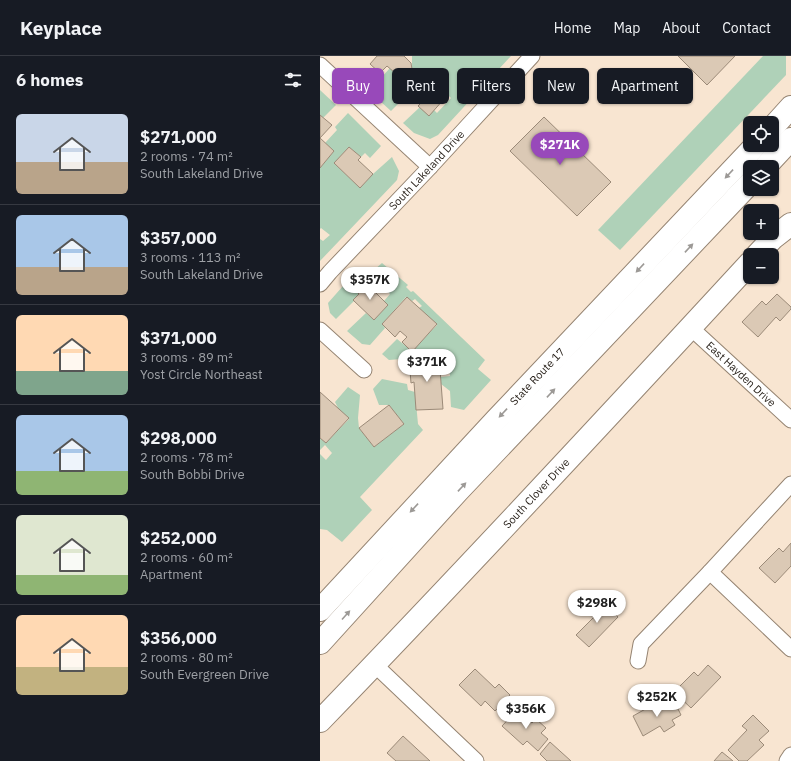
<!DOCTYPE html>
<meta charset="utf-8">
<style>
:root{--surface:#171b24;--page:#20242c;--text:#f1f3f6;--muted:#9ea1a6;--line:#363941;--accent:#9849ba}
body{margin:0;font-family:"IBM Plex Sans",sans-serif;background:var(--page);color:var(--text);height:100vh;display:flex;flex-direction:column;font-size:15px;white-space:nowrap}
*{box-sizing:border-box;margin:0}
p{font-size:13px;color:var(--muted)}
.icon{flex:none;width:22px;height:22px;fill:none;stroke:currentColor;stroke-width:2;stroke-linecap:round;stroke-linejoin:round}
.map{position:relative;flex:1;overflow:hidden}
.panel{display:flex;flex-direction:column;background:var(--surface);width:320px}
.panel>*{flex:none}
.top-card{position:absolute;left:12px;top:12px;width:380px;height:36px;display:flex;gap:8px}
.buttons{position:absolute;left:423px;top:60px;display:grid;gap:8px}
.buttons a{display:grid;place-items:center;width:36px;height:36px;border-radius:6px;background:var(--surface);box-shadow:0 1px 3px #0004;font-size:20px}
.price{position:absolute;translate:-50% -34px;padding:0 9px;border-radius:14px;background:#fff;color:#222;font-size:13px;line-height:26px;filter:drop-shadow(0 1px 2px #0008)}
.price::after{content:'';position:absolute;left:50%;top:24px;width:12px;height:9px;margin-left:-6px;background:inherit;clip-path:polygon(0 0,100% 0,50% 100%)}
.price.selected{background:var(--accent);color:#fff}
ul{padding:0;list-style:none}
li{display:flex;align-items:center;gap:12px;height:100px;padding:0 16px}
li+li{border-top:1px solid var(--line)}
li span{display:grid;place-items:center;flex:none;width:112px;height:80px;border-radius:6px;color:#555}
li>.icon{margin-inline-start:auto}
span .icon{width:48px;height:48px;fill:#fffc;stroke-width:1}
li b{font-size:17px}
h2{display:flex;justify-content:space-between;align-items:center;height:48px;padding:0 16px;font-size:17px}
.chip{padding:0 14px;border-radius:6px;background:var(--surface);box-shadow:0 1px 3px #0004;font-size:14px;line-height:36px}
.chip.selected{background:var(--accent);color:#fff}
header{display:flex;align-items:center;gap:24px;box-sizing:border-box;height:56px;padding:0 20px;background:var(--surface);border-bottom:1px solid var(--line)}
header strong{font-size:19px}
nav{display:flex;gap:22px;margin-inline-start:auto;font-size:14px}
main{display:flex;flex:1;min-height:0}
.map>svg:first-child{display:block}
</style>
<header>
<strong>Keyplace</strong>
<nav><a>Home</a><a>Map</a><a>About</a><a>Contact</a></nav>
</header>
<main>
<section class="panel">
<h2>6 homes<svg class="icon" aria-label="filters" viewBox="0 0 24 24"><path d="M4 7h16M4 17h16"/><circle cx="9" cy="7" r="2"/><circle cx="15" cy="17" r="2"/></svg></h2>
<ul>
<li><span style="background:linear-gradient(#c9d6e8 60%,#b9a48a 0)"><svg class="icon" aria-label="home" viewBox="0 0 24 24"><path d="M3 11l9-7 9 7M6 9v11h12V9"/></svg></span><div><b>$271,000</b><p>2 rooms · 74 m²</p><p>South Lakeland Drive</p></div></li>
<li><span style="background:linear-gradient(#a9c7e8 65%,#b9a48a 0)"><svg class="icon" aria-label="home" viewBox="0 0 24 24"><path d="M3 11l9-7 9 7M6 9v11h12V9"/></svg></span><div><b>$357,000</b><p>3 rooms · 113 m²</p><p>South Lakeland Drive</p></div></li>
<li><span style="background:linear-gradient(#ffd9b3 70%,#7fa58c 0)"><svg class="icon" aria-label="home" viewBox="0 0 24 24"><path d="M3 11l9-7 9 7M6 9v11h12V9"/></svg></span><div><b>$371,000</b><p>3 rooms · 89 m²</p><p>Yost Circle Northeast</p></div></li>
<li><span style="background:linear-gradient(#a9c7e8 70%,#8fb573 0)"><svg class="icon" aria-label="home" viewBox="0 0 24 24"><path d="M3 11l9-7 9 7M6 9v11h12V9"/></svg></span><div><b>$298,000</b><p>2 rooms · 78 m²</p><p>South Bobbi Drive</p></div></li>
<li><span style="background:linear-gradient(#dfe7d0 75%,#8fb573 0)"><svg class="icon" aria-label="home" viewBox="0 0 24 24"><path d="M3 11l9-7 9 7M6 9v11h12V9"/></svg></span><div><b>$252,000</b><p>2 rooms · 60 m²</p><p>Apartment</p></div></li>
<li><span style="background:linear-gradient(#ffd9b3 65%,#c2b280 0)"><svg class="icon" aria-label="home" viewBox="0 0 24 24"><path d="M3 11l9-7 9 7M6 9v11h12V9"/></svg></span><div><b>$356,000</b><p>2 rooms · 80 m²</p><p>South Evergreen Drive</p></div></li>
</ul>
</section>
<div class="map">
<svg width="471" height="705" viewBox="0 0 471 705">
<rect width="100%" height="100%" fill="#f8e5d1"/>
<g fill="#afd1b8">
<polygon points="92,0 191,0 118,79 110,83 94,77 83,67 100,51 114,54 117,57 131,42 109,21 108,22 102,18 99,20 85,35 88,38 71,55 49,35 70,12 82,23 92,13"/>
<polygon points="443,0 466,0 466,19 300,194 278,174"/>
<polygon points="0,34 16,49 3,62 0,59"/>
<polygon points="28,57 61,90 50,102 45,97 41,101 29,91 14,107 40,132 53,118 72,101 79,115 77,124 0,205 0,183 3,185 10,179 1,172 0,173 0,112 14,95 5,87 17,74 15,71"/>
<polygon points="62,207 88,229 86,231 91,236 93,235 165,304 158,313 171,324 144,354 131,351 130,335 121,328 121,321 130,320 128,306 120,306 119,300 69,304 62,298 77,283 92,295 117,269 99,252 102,250 95,243 92,245 86,241 62,268 65,272 50,289 42,288 27,275 46,257 54,264 68,249 64,245 70,238 62,230 55,237 43,225 35,234 39,238 33,244 34,245 16,263 10,257 8,247 38,213 46,221"/>
<polygon points="62,323 87,328 88,334 95,336 98,368 103,374 40,441 52,454 22,486 7,474 0,473 0,398 6,404 12,397 5,389 0,394 0,382 6,387 29,363 19,354 15,346 28,331 40,339 38,362 39,372 54,391 84,368 69,349 59,349 53,333"/>
</g>
<g fill="#dbc9b5" stroke="#9b8a78">
<polygon points="57,0 84,0 91,7 92,13 82,23 67,10 60,17 50,8"/>
<polygon points="358,0 415,0 387,29"/>
<polygon points="99,20 124,43 109,60 98,50 102,46 95,40 92,43 85,35"/>
<polygon points="0,59 12,69 0,82 14,95 0,112"/>
<polygon points="224,61 291,126 257,160 190,95"/>
<polygon points="29,91 41,101 38,104 53,118 40,132 14,107"/>
<polygon points="44,225 68,249 54,264 33,244 39,238 35,234"/>
<polygon points="457,238 471,251 471,253 460,265 456,261 438,281 422,266 442,245 446,249"/>
<polygon points="87,241 117,268 92,296 82,286 87,281 80,275 75,281 62,268"/>
<polygon points="119,300 123,353 96,354 94,326 91,327 89,302"/>
<polygon points="0,336 29,362 6,387 0,382"/>
<polygon points="69,349 84,368 54,391 39,372"/>
<polygon points="471,487 471,510 455,527 439,512 459,492 463,496"/>
<polygon points="282,545 298,561 269,591 256,579 275,560 271,555"/>
<polygon points="388,609 401,621 371,652 354,636 374,616 378,620"/>
<polygon points="155,613 175,632 179,628 190,639 175,655 165,645 161,650 139,629"/>
<polygon points="354,645 361,659 352,664 355,669 344,676 340,670 323,680 313,660 338,646 341,652"/>
<polygon points="197,654 212,667 216,663 226,672 221,677 228,683 218,695 207,685 203,689 182,670"/>
<polygon points="433,659 449,675 439,684 444,689 427,705 419,705 408,694 427,674 422,670"/>
<polygon points="83,680 110,705 76,705 67,697"/>
<polygon points="230,686 251,705 227,705 220,698"/>
<polygon points="402,696 413,705 394,705"/>
</g>
<g fill="none" stroke-linecap="round" stroke-linejoin="round">
<g stroke="#958472" stroke-width="17">
<g id="street">
<polyline points="0,9 110,111"/>
<path id="s1" d="M0 228 10 216 110 111 212 0"/>
<path id="s2" d="M371 272 471 364"/>
<polyline points="0,274 44,314"/>
<polyline points="390,516 471,593"/>
<polyline points="318,605 321,588 390,516 471,428"/>
<polyline points="55,609 156,705"/>
<polyline points="467,705 471,699"/>
</g>
</g>
<g stroke="#958472" stroke-width="24">
<g id="secondary">
<polyline points="437,199 453,182 471,168"/>
<path id="s3" d="M0 665C145 515 288 361 430 207"/>
</g>
</g>
<g stroke="#958472" stroke-width="24">
<g id="highway">
<polyline points="452,72 471,51"/>
<polyline points="445,111 471,83"/>
<path id="s4" d="M0 554 176 364 436 89"/>
<polyline points="0,587 138,435 430,127"/>
</g>
</g>
<use href="#street" stroke="#fff" stroke-width="15"/>
<use href="#secondary" stroke="#fff" stroke-width="22"/>
<use href="#highway" stroke="#fff" stroke-width="22"/>
</g>
<defs><path id="oneway-solid" d="M-6-.8H1V-3.2L6.5 0L1 3.2V.8H-6Z"/></defs>
<g fill="#9c9996">
<use href="#oneway-solid" transform="translate(409 118) rotate(133)"/>
<use href="#oneway-solid" transform="translate(369 192) rotate(-47)"/>
<use href="#oneway-solid" transform="translate(320 212) rotate(133)"/>
<use href="#oneway-solid" transform="translate(231 337) rotate(-47)"/>
<use href="#oneway-solid" transform="translate(183 357) rotate(133)"/>
<use href="#oneway-solid" transform="translate(142 431) rotate(-47)"/>
<use href="#oneway-solid" transform="translate(94 452) rotate(133)"/>
<use href="#oneway-solid" transform="translate(26 559) rotate(-48)"/>
</g>
<g text-anchor="middle" dominant-baseline="central" stroke-width="3" stroke-linejoin="round" paint-order="stroke">
<g font-size="11" fill="#241d16" stroke="#fff">
<text stroke="none"><textPath href="#s1" startOffset="156">South Lakeland Drive</textPath></text>
<text stroke="none"><textPath href="#s2" startOffset="68">East Hayden Drive</textPath></text>
<text stroke="none"><textPath href="#s4" startOffset="319">State Route 17</textPath></text>
<text stroke="none"><textPath href="#s3" startOffset="314">South Clover Drive</textPath></text>
</g>
</g>
</svg>
<div class="buttons">
<a><svg class="icon" aria-label="locate" viewBox="0 0 24 24"><circle cx="12" cy="12" r="6"/><path d="M12 2v4M12 18v4M2 12h4M18 12h4"/></svg></a>
<a><svg class="icon" aria-label="layers" viewBox="0 0 24 24"><path d="M12 4l9 5-9 5-9-5zM3 14l9 5 9-5"/></svg></a>
<a>+</a>
<a>−</a>
</div>
<b class="price selected" style="left:240px;top:110px">$271K</b>
<b class="price" style="left:50px;top:245px">$357K</b>
<b class="price" style="left:107px;top:327px">$371K</b>
<b class="price" style="left:277px;top:568px">$298K</b>
<b class="price" style="left:337px;top:662px">$252K</b>
<b class="price" style="left:206px;top:674px">$356K</b>
<div class="top-card">
<a class="chip selected">Buy</a>
<a class="chip">Rent</a>
<a class="chip">Filters</a>
<a class="chip">New</a>
<a class="chip">Apartment</a>
</div>
</div>
</main>
